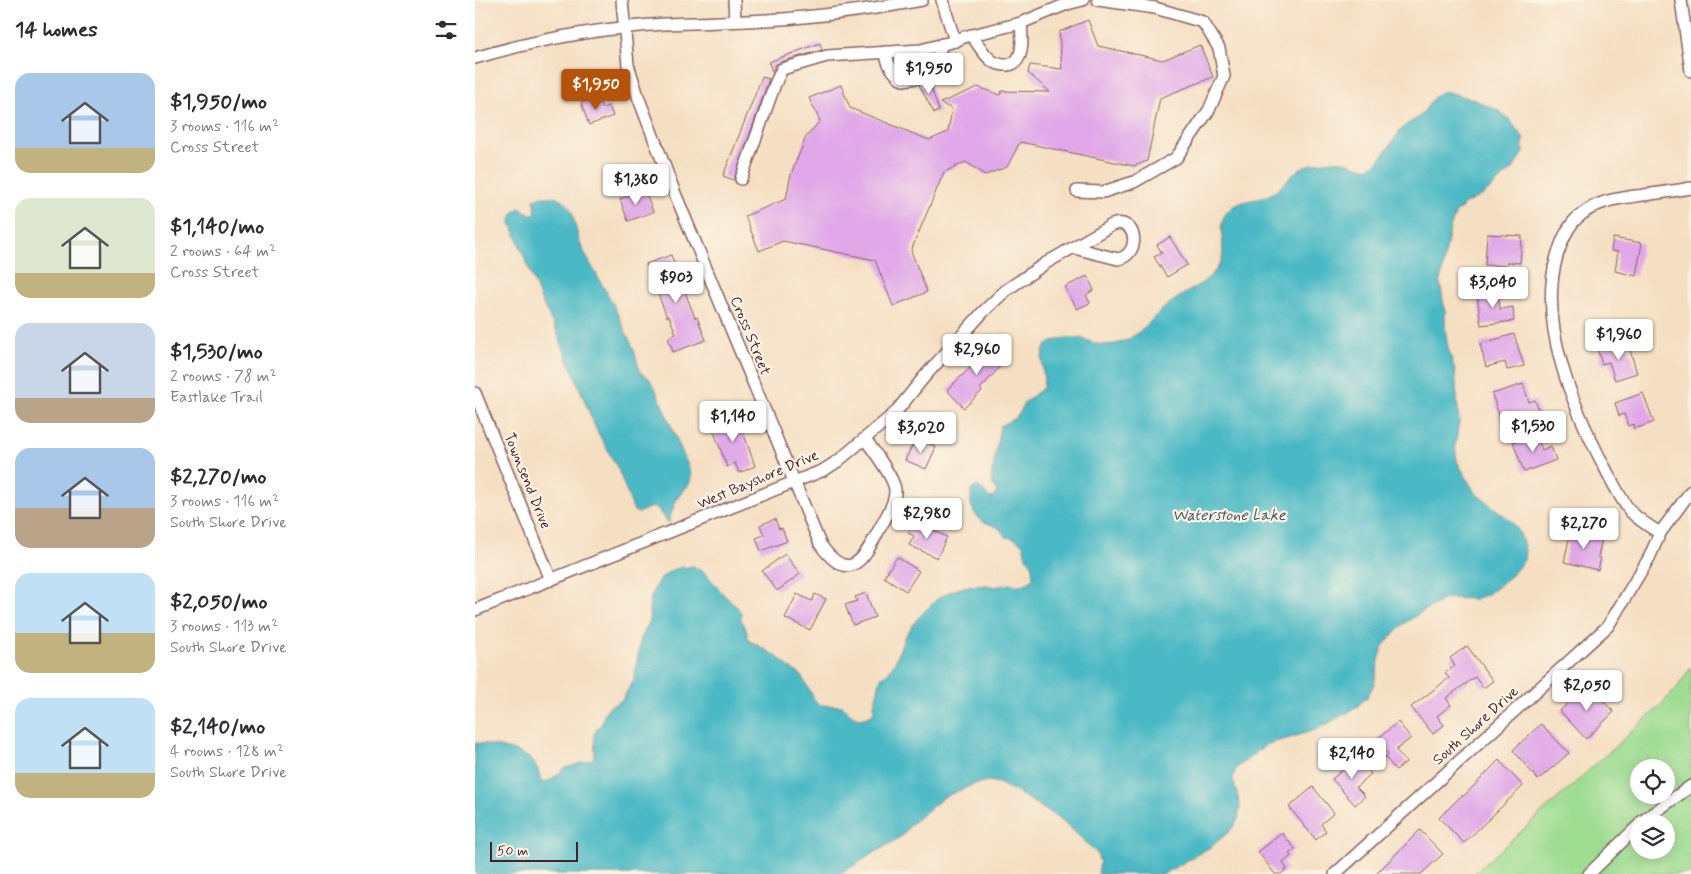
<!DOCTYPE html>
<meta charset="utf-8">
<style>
:root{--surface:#fff;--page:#f7f7f7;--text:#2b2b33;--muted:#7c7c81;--accent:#b45309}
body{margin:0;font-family:Mynerve,sans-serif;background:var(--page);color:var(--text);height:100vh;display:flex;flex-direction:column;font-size:19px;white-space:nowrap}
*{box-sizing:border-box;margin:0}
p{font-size:16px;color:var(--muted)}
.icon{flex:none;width:28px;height:28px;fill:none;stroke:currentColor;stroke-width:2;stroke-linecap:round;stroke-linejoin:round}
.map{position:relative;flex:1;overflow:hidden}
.drawer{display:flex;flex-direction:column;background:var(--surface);width:475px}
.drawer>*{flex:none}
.fabs{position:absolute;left:1155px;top:759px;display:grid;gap:10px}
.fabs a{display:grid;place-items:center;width:45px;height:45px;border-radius:50%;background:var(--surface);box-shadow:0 2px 12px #0003;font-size:25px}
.scale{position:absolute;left:15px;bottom:12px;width:88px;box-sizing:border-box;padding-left:5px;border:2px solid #4a1f2b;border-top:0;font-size:14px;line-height:18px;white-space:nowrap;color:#4a1f2b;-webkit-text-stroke:4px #fcf5e5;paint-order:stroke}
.price{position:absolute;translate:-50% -42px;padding:0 11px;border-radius:5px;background:#fff;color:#222;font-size:16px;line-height:32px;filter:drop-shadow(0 1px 2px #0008)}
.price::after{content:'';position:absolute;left:50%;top:30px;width:15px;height:11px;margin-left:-8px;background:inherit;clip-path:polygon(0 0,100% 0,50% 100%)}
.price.current{background:var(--accent);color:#fff}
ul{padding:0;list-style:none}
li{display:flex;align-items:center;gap:15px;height:125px;padding:0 15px}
li span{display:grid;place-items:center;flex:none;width:140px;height:100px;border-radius:15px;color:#555}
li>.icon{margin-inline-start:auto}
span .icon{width:60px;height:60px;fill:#fffc;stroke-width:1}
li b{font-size:21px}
h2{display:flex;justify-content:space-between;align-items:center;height:60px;padding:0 15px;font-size:21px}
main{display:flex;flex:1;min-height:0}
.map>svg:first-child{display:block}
</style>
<main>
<section class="drawer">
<h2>14 homes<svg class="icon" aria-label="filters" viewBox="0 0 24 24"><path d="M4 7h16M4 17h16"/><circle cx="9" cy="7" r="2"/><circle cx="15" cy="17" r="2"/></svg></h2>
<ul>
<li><span style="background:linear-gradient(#a9c7e8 75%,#c2b280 0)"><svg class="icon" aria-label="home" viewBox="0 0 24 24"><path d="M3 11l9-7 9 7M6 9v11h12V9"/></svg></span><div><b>$1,950/mo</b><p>3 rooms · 116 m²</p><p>Cross Street</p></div></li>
<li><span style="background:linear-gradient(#dfe7d0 75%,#c2b280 0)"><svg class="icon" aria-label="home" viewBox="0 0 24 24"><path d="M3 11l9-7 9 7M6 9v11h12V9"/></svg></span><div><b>$1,140/mo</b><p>2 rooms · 64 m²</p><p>Cross Street</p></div></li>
<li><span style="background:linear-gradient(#c9d6e8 75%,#b9a48a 0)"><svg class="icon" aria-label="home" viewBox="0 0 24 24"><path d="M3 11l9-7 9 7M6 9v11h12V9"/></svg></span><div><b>$1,530/mo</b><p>2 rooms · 78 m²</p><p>Eastlake Trail</p></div></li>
<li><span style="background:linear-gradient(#a9c7e8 60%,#b9a48a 0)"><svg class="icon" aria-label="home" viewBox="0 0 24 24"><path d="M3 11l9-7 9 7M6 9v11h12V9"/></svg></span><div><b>$2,270/mo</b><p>3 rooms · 116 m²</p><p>South Shore Drive</p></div></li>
<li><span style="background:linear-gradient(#bfe0f5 60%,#c2b280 0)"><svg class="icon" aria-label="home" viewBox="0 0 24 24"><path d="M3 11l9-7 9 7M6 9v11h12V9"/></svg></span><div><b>$2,050/mo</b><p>3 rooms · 113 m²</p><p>South Shore Drive</p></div></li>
<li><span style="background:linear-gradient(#bfe0f5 75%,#c2b280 0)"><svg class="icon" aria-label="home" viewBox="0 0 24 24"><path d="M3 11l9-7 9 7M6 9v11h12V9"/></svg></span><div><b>$2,140/mo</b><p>4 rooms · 128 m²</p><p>South Shore Drive</p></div></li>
</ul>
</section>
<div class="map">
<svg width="1216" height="874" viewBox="0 0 1216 874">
<rect width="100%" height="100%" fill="#fcf5e5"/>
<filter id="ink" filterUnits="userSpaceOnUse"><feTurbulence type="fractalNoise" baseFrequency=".02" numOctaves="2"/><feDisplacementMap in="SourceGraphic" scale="10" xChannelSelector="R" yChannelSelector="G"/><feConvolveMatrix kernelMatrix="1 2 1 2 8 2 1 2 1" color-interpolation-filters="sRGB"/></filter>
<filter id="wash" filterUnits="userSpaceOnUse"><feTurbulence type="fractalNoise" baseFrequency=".0096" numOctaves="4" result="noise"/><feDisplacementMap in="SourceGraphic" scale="20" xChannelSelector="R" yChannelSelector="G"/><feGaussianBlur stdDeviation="1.12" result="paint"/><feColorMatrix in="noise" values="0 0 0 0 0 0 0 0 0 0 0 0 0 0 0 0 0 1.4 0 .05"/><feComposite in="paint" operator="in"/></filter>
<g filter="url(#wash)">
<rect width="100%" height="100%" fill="#f5dfc3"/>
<path fill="#9edc92" stroke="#747e5e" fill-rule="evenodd" d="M1216 667V874H999L1185 706 1201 689ZM1164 768H1191V795H1164ZM1164 822H1191V850H1164Z"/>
<g fill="#4cb9c5" stroke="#4b6c78">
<path d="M969 91 997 99 1023 110 1034 119 1048 138V152L1038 169 1009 194 990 204 980 214 975 229 965 282 970 312V328L973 348 980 370 984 422 980 446 982 461 1000 493 1035 520 1044 531 1050 549 1049 560 1036 576 1013 594 999 599 976 598 970 599 943 614 927 625 907 647 899 684 892 697 882 707 843 729 815 738 792 744 764 766 760 770 758 779 765 805 763 819 755 831 737 846 689 874H623L625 863 622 853 588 821 542 792 523 783 514 781 499 784 469 797 436 824 427 836 365 874H0V743C9 743 16 745 24 747 47 753 63 756 66 783L76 780 90 768 117 760 120 753 119 733 127 723 130 712 133 708 147 700 159 679 166 638 175 621C172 605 177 581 194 572 198 569 204 568 209 567V568L218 566 230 573 249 595 263 608 266 613V620L271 629 273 640 301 656 315 668 326 675 341 702 345 705 368 706C377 717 387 723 399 713V706L406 678 413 673 421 660 429 638 442 619 462 599 476 591 489 587 512 585 520 587 534 584 544 586 555 582 558 577 557 567 556 563 551 558 548 544 540 539 531 537 524 528 507 521 500 514 496 505V490L503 486 515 498H518L522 492 516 480 525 426 540 418 545 413 549 403 568 388C571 375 562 356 572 345 582 338 596 336 608 339 613 340 617 343 622 344 636 347 651 342 661 334 672 327 679 316 689 308 706 293 734 284 745 264 754 246 738 226 754 210 764 199 784 201 796 194 814 184 816 167 842 163 849 162 860 160 868 161 877 163 887 171 897 166 907 161 919 137 928 128 933 122 941 121 946 115 954 106 957 95 969 91Z"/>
<path d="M64 197H81L88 200 93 205 97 212 104 241 111 256 138 304 159 350 165 372 174 378 180 388 214 468C220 486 210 486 202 499 198 507 196 514 194 523L187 516 183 508C176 506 170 509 164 513L159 511 143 469 121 429 81 330 66 300 36 223C36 218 38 211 44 208L58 215 61 214 59 199Z"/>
</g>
<g id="blocks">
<g fill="#e0a8e8">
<polygon points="613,20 623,46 688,60 725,45 738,77 685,98 672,161 659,166 545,142 532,167 510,175 491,162 469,172 436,251 452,292 418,306 400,260 308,241 284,251 270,216 311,199 316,174 331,137 345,121 334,98 366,85 375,108 454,140 473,132 477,109 465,103 503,87 525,95 527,91 575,92 553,73 555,65 587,69 584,32"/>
<polygon points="345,43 347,50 305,62 300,65 297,72 294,62"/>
<polygon points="287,77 294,79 259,180 248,176"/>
<polygon points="448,81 454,81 464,111 459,113 444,85"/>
<polygon points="123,97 127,108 134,106 138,116 114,125 106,103"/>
<polygon points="170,190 178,212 153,221 145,199"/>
<polygon points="1012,234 1047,236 1045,263 1032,262 1031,266 1010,265"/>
<polygon points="695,237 712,265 692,277 679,257 687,253 682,245"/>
<polygon points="1138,238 1167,243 1161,276 1140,271 1143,252 1136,251"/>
<polygon points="196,255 220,318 222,317 231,340 198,352 193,338 201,334 194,316 192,317 171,264"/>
<polygon points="612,276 619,290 611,295 615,303 602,309 590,287"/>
<polygon points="1023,291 1025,309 1038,307 1039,321 1006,325 1002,294"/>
<polygon points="1039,334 1049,366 1032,370 1030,362 1011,367 1005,344"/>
<polygon points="516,344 532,359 505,389 507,391 489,408 472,390 500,363 499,362"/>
<polygon points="1141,345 1143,351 1154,347 1162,373 1140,380 1134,362 1127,364 1123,351"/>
<polygon points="1048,384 1054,402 1060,400 1065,414 1028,427 1017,394"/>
<polygon points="1168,393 1179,422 1159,429 1158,424 1153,426 1149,414 1144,416 1140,403"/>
<polygon points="256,414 259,425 265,423 280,466 264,473 260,463 252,467 235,421"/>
<polygon points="1061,433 1067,450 1076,446 1081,460 1049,472 1038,442"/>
<polygon points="441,438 461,447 451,469 430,460"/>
<polygon points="300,519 304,529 307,528 312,541 286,551 281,538 289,535 285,525"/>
<polygon points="439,521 472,537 462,558 434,545 439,536 433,533"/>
<polygon points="1096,530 1127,538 1123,557 1126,558 1123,570 1089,562"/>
<polygon points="310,554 325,574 302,591 287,571"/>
<polygon points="422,557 444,571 431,591 409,577"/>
<polygon points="391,593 400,617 378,625 370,605 382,601 380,597"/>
<polygon points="322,594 337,601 340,594 351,599 335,630 310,618"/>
<polygon points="992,646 1018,681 1008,688 1000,677 971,698 976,705 962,716 969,725 958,734 936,707 974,678 970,673 980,666 975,658"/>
<polygon points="1112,684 1139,712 1111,739 1085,711"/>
<polygon points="923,722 936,738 921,750 931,762 921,770 910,757 914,755 901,740"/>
<polygon points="1066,724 1094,753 1063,780 1038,750"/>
<polygon points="882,758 896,774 881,787 890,796 880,805 857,779"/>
<polygon points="1024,760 1048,786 989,843 964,818 987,795 988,797"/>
<polygon points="838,787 859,813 846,824 851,831 841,840 814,807"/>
<polygon points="945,830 968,854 946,874 901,874"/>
<polygon points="807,833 820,849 814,854 816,856 808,863 812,869 806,874 800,874 783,852"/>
</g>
</g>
</g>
<g filter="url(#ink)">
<use href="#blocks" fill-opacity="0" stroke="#866260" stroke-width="1"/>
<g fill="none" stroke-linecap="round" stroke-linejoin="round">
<g stroke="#866260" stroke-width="14">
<g id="minor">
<path d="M147 0 153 65 164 99 199 191 345 544C374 585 388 561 405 528 411 517 421 502 420 489 418 476 398 450 390 439"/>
<polyline points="259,0 260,21"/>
<polyline points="467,0 480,41 489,37 546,23 592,4 608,0"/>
<polyline points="1206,0 1216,71"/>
<path d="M496 35C502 42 508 54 516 60 519 63 526 65 530 65 551 66 547 36 546 23"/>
<path d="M411 52C412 65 418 72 428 80L441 78"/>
<path d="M0 58C60 40 128 28 190 24 233 22 277 22 319 18 363 14 405 8 447 0"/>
<path d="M451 74C461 66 463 55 467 44"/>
<polyline points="266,179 300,84 307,69 352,56 446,50 480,41"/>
<polyline points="602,191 628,192 659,182 701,158 734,110 749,76 744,48 728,22 680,8 623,0"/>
<polyline points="0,393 76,580"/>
<path d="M1185 533C1175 527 1164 520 1155 511 1145 498 1138 483 1130 468 1099 409 1062 324 1082 256 1086 243 1092 228 1101 219 1108 213 1117 206 1127 203 1137 199 1149 198 1160 196 1179 194 1197 191 1216 188"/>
<path d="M0 610 349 470 363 461 420 413 450 376 509 311 530 291 571 263 637 225C662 216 667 254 643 259L599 248"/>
<polyline points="1166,822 1216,786"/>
<polyline points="860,874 1133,626 1174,558 1185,533 1216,491"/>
<polyline points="1114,874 1164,825"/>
</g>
</g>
<use href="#minor" stroke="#fff" stroke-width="11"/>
</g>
</g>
<g text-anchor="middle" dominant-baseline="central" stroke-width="4.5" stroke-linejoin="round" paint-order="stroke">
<g font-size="15" fill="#4a1f2b" stroke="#fcf5e5">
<text transform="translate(275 336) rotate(68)">Cross Street</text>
<text transform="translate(283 480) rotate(-23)">West Bayshore Drive</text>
<text transform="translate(52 481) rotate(68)">Townsend Drive</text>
<text transform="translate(1001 726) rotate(-42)">South Shore Drive</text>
</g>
<g font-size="16" font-style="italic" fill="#4b5561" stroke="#fcf5e5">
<text x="754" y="515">Waterstone Lake</text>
</g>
</g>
</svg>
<div class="fabs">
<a><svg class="icon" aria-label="locate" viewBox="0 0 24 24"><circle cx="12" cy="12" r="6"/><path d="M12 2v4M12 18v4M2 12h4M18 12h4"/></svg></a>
<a><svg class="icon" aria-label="layers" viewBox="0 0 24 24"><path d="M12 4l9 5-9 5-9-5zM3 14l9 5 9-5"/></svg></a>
</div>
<div class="scale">50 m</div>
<b class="price" style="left:454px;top:95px">$1,950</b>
<b class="price current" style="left:121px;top:111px">$1,950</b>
<b class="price" style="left:161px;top:206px">$1,380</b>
<b class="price" style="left:201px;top:304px">$903</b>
<b class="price" style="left:1018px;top:309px">$3,040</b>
<b class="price" style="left:1144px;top:361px">$1,960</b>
<b class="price" style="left:502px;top:376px">$2,960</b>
<b class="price" style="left:258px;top:443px">$1,140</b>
<b class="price" style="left:1058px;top:453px">$1,530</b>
<b class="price" style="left:446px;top:454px">$3,020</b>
<b class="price" style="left:452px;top:540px">$2,980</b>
<b class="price" style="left:1109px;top:550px">$2,270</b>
<b class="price" style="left:1112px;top:712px">$2,050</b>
<b class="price" style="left:877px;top:780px">$2,140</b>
</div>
</main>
